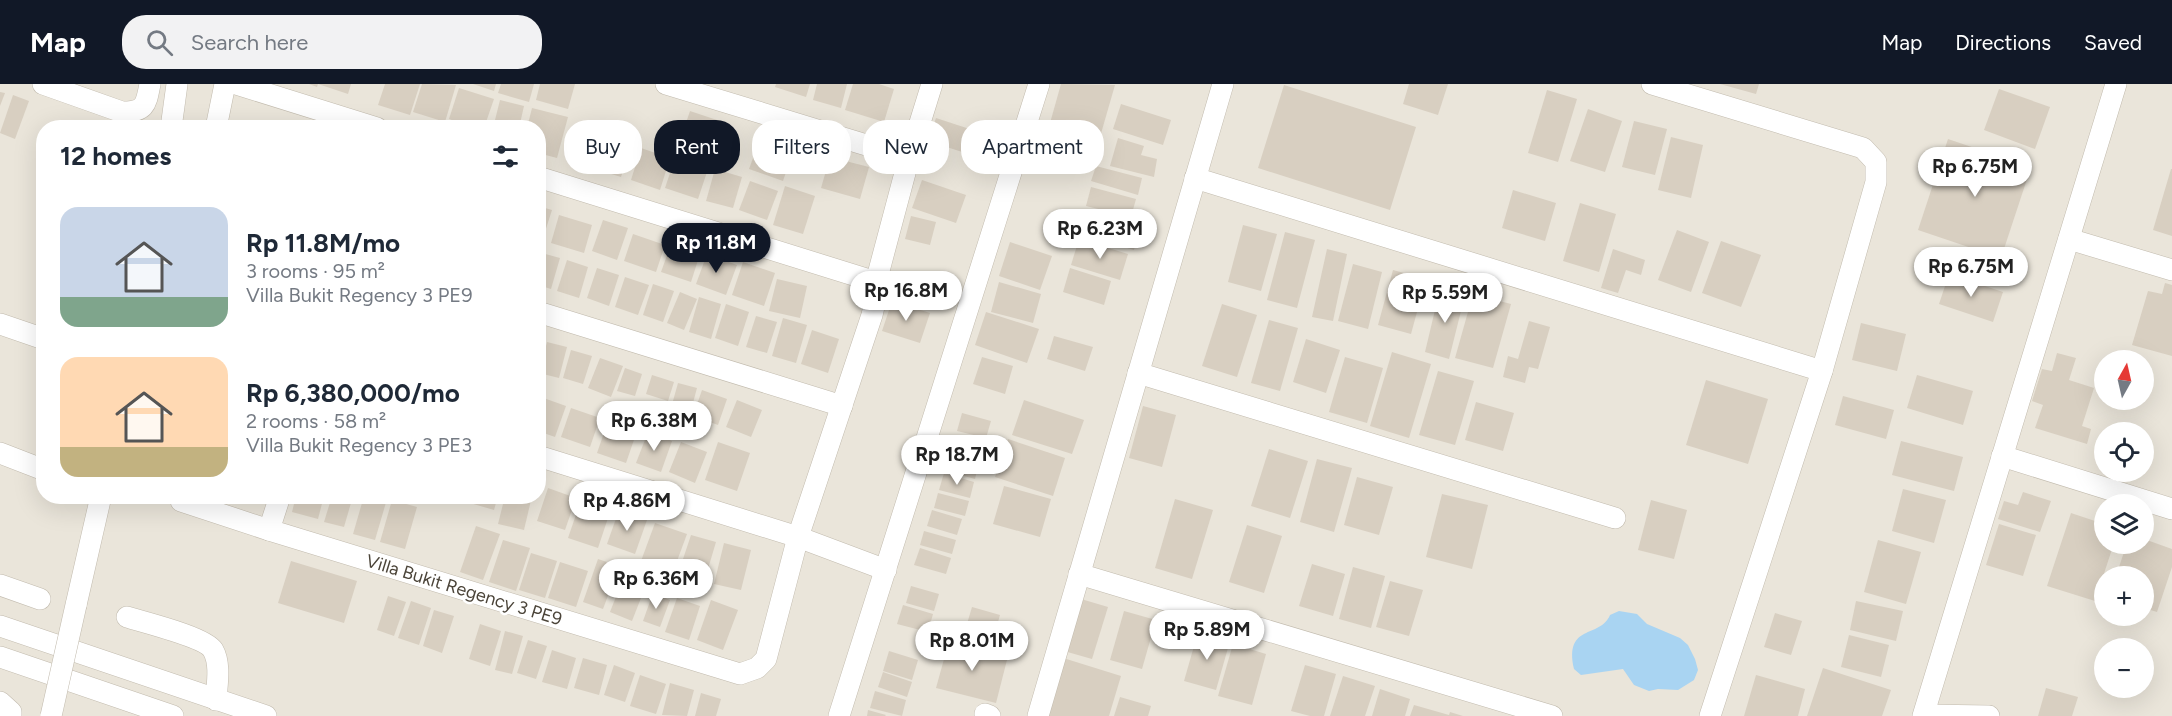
<!DOCTYPE html>
<meta charset="utf-8">
<style>
:root{--surface:#fff;--page:#f2f2f3;--text:#1f2937;--muted:#747a83;--accent:#111827}
body{margin:0;font-family:Figtree,sans-serif;background:var(--page);color:var(--text);height:100vh;display:flex;flex-direction:column;font-size:22px;white-space:nowrap}
*{box-sizing:border-box;margin:0}
p{font-size:20px;color:var(--muted)}
.icon{flex:none;width:33px;height:33px;fill:none;stroke:currentColor;stroke-width:2;stroke-linecap:round;stroke-linejoin:round}
.map{position:relative;flex:1;overflow:hidden}
.drawer{position:absolute;left:36px;top:36px;width:510px;height:384px;display:flex;flex-direction:column;background:var(--surface);border-radius:24px;box-shadow:0 6px 24px #0002}
.drawer>*{flex:none}
.top-card{position:absolute;left:564px;top:36px;width:570px;height:54px;display:flex;gap:12px}
.needle{width:39px;rotate:8deg}
.buttons{position:absolute;left:2094px;top:266px;display:grid;gap:12px}
.buttons a{display:grid;place-items:center;width:60px;height:60px;border-radius:50%;background:var(--surface);box-shadow:0 6px 24px #0002;font-size:30px}
.price{position:absolute;translate:-50% -51px;padding:0 14px;border-radius:21px;background:#fff;color:#222;font-size:20px;line-height:39px;filter:drop-shadow(0 2px 3px #0008)}
.price::after{content:'';position:absolute;left:50%;top:36px;width:18px;height:14px;margin-left:-9px;background:inherit;clip-path:polygon(0 0,100% 0,50% 100%)}
.price.active{background:var(--accent);color:#fff}
ul{padding:0;list-style:none}
li{display:flex;align-items:center;gap:18px;height:150px;padding:0 24px}
li span{display:grid;place-items:center;flex:none;width:168px;height:120px;border-radius:18px;color:#555}
li>.icon{margin-inline-start:auto}
span .icon{width:72px;height:72px;fill:#fffc;stroke-width:1}
li b{font-size:26px}
h2{display:flex;justify-content:space-between;align-items:center;height:72px;padding:0 24px;font-size:26px}
.tag{padding:0 21px;border-radius:24px;background:var(--surface);box-shadow:0 6px 24px #0002;font-size:21px;line-height:54px}
.tag.active{background:var(--accent);color:#fff}
header{display:flex;align-items:center;gap:36px;box-sizing:border-box;height:84px;padding:0 30px;background:var(--accent);color:#fff}
header strong{font-size:28px}
nav{display:flex;gap:33px;margin-inline-start:auto;font-size:21px}
.search{width:420px;height:54px;background:var(--page);display:flex;align-items:center;gap:15px;box-sizing:border-box;padding:0 21px;border-radius:24px;color:var(--muted);font-size:22px}
.map>svg:first-child{display:block}
</style>
<header>
<strong>Map</strong>
<div class="search"><svg class="icon" aria-label="search" viewBox="0 0 24 24"><circle cx="10" cy="10" r="6"/><path d="M15 15l6 6"/></svg>Search here</div>
<nav><a>Map</a><a>Directions</a><a>Saved</a></nav>
</header>
<div class="map">
<svg width="2172" height="632" viewBox="0 0 2172 632">
<rect width="100%" height="100%" fill="#f6f3ec"/>
<path fill="#eae5da" fill-rule="evenodd" d="M0 0H2172V632H0ZM44 44H538V412H44ZM2104 276H2144V315H2104ZM2104 348H2144V387H2104ZM2104 420H2144V459H2104ZM2104 492H2144V531H2104ZM2104 564H2144V603H2104Z"/>
<path fill="#a9d4f2" d="M1619 527 1637 530 1647 540 1680 554 1688 561 1695 575 1698 586 1694 596 1678 606 1658 605 1649 607 1634 601 1623 585 1581 591 1574 585C1564 539 1600 555 1610 531Z"/>
<g fill="#d8cfc1">
<polygon points="309,0 351,0 348,10 318,0 317,3"/>
<polygon points="385,0 420,0 410,31 378,21"/>
<polygon points="422,0 456,1 445,38 413,28"/>
<polygon points="473,0 496,0 494,7"/>
<polygon points="501,0 534,0 529,18 498,9"/>
<polygon points="540,0 575,0 568,25 536,16"/>
<polygon points="776,0 810,0 806,13 775,3"/>
<polygon points="817,0 847,0 841,24 813,16"/>
<polygon points="853,0 879,0 894,5 884,38 845,26"/>
<polygon points="1061,0 1115,1 1100,53 1050,39"/>
<polygon points="1409,0 1448,0 1438,31 1403,20"/>
<polygon points="1720,0 1759,0 1756,10"/>
<polygon points="1284,1 1416,43 1390,126 1258,84"/>
<polygon points="459,4 494,15 484,44 474,44 449,35"/>
<polygon points="1999,5 2050,23 2035,65 1984,46"/>
<polygon points="1547,6 1577,15 1558,78 1528,69"/>
<polygon points="0,8 5,9 0,22"/>
<polygon points="13,11 29,17 15,55 0,49"/>
<polygon points="500,16 524,22 519,44 493,44"/>
<polygon points="1121,20 1171,36 1163,61 1113,45"/>
<polygon points="532,24 568,33 557,74 538,69 538,44 527,44"/>
<polygon points="1588,25 1622,37 1605,88 1570,77"/>
<polygon points="690,27 723,38 711,76 677,65"/>
<polygon points="936,34 991,52 984,75 928,57"/>
<polygon points="1634,37 1667,45 1655,91 1622,83"/>
<polygon points="763,47 796,59 783,97 749,85"/>
<polygon points="603,50 632,59 621,93 592,84"/>
<polygon points="1671,53 1703,61 1691,114 1658,106"/>
<polygon points="1118,54 1144,62 1141,71 1157,75 1154,93 1110,82"/>
<polygon points="1948,55 2031,83 2001,174 1918,146"/>
<polygon points="1048,57 1080,66 1073,90 1041,81"/>
<polygon points="641,64 670,74 660,106 631,96"/>
<polygon points="830,73 869,83 860,115 821,104"/>
<polygon points="675,74 708,85 698,115 665,104"/>
<polygon points="1096,82 1142,94 1138,111 1091,97"/>
<polygon points="715,85 742,93 733,124 706,117"/>
<polygon points="2171,85 2172,85 2172,152 2153,146"/>
<polygon points="922,96 966,111 956,139 912,124"/>
<polygon points="750,97 778,107 767,136 739,126"/>
<polygon points="785,102 815,112 803,150 773,141"/>
<polygon points="1091,103 1136,115 1131,133 1086,122"/>
<polygon points="1513,106 1556,119 1545,157 1502,144"/>
<polygon points="1580,119 1616,130 1599,188 1563,177"/>
<polygon points="538,122 552,126 543,154 538,153"/>
<polygon points="1093,128 1141,141 1134,166 1086,152"/>
<polygon points="559,131 592,141 584,169 551,159"/>
<polygon points="911,132 936,138 930,161 905,155"/>
<polygon points="603,136 628,144 617,176 592,167"/>
<polygon points="1243,141 1277,150 1261,207 1228,198"/>
<polygon points="1677,146 1709,158 1691,208 1658,196"/>
<polygon points="1285,148 1315,156 1297,224 1267,216"/>
<polygon points="633,150 665,161 656,188 624,177"/>
<polygon points="1079,155 1128,170 1120,196 1071,181"/>
<polygon points="1721,157 1761,171 1741,223 1702,209"/>
<polygon points="1010,158 1052,172 1040,206 999,192"/>
<polygon points="670,163 699,173 691,198 661,188"/>
<polygon points="1327,165 1347,170 1333,237 1312,233"/>
<polygon points="1613,165 1645,176 1641,191 1626,186 1618,209 1601,204"/>
<polygon points="538,168 560,174 551,205 538,201"/>
<polygon points="707,170 737,181 726,211 696,200"/>
<polygon points="567,176 588,183 579,214 557,207"/>
<polygon points="743,178 775,189 764,222 732,211"/>
<polygon points="1353,180 1382,188 1368,245 1338,237"/>
<polygon points="597,184 619,191 609,222 587,214"/>
<polygon points="1070,184 1111,197 1104,221 1063,208"/>
<polygon points="1393,186 1426,195 1411,250 1378,241"/>
<polygon points="1949,190 2003,208 1993,238 1939,220"/>
<polygon points="625,193 649,201 638,231 615,223"/>
<polygon points="777,195 807,202 800,234 769,227"/>
<polygon points="999,198 1041,210 1033,239 991,228"/>
<polygon points="2165,199 2172,201 2172,272 2132,261 2148,207 2162,210"/>
<polygon points="653,200 674,207 663,238 643,231"/>
<polygon points="1440,205 1465,211 1449,275 1425,268"/>
<polygon points="680,208 697,215 684,246 667,239"/>
<polygon points="1473,210 1511,220 1493,284 1455,274"/>
<polygon points="699,213 721,220 711,255 689,248"/>
<polygon points="892,217 930,229 920,259 882,247"/>
<polygon points="726,220 749,228 738,262 715,254"/>
<polygon points="1222,220 1257,231 1237,293 1202,282"/>
<polygon points="986,228 1039,245 1027,279 975,261"/>
<polygon points="756,232 777,238 767,269 746,263"/>
<polygon points="783,234 807,241 796,279 772,272"/>
<polygon points="1269,236 1298,244 1280,307 1251,299"/>
<polygon points="1529,237 1550,243 1538,285 1529,283 1525,299 1503,293 1508,272 1518,275"/>
<polygon points="1861,239 1906,250 1897,287 1852,276"/>
<polygon points="812,246 839,255 828,289 801,280"/>
<polygon points="1054,252 1093,263 1085,287 1047,275"/>
<polygon points="538,255 545,258 539,276 538,276"/>
<polygon points="1306,255 1340,266 1326,309 1293,298"/>
<polygon points="547,258 567,263 559,294 539,289"/>
<polygon points="571,266 592,272 583,300 563,294"/>
<polygon points="1392,268 1431,280 1409,354 1370,342"/>
<polygon points="2057,269 2076,274 2069,296 2094,304 2082,342 2091,345 2087,360 2035,344 2043,321 2032,317 2042,285 2052,287"/>
<polygon points="982,273 1013,282 1005,310 973,300"/>
<polygon points="1345,273 1383,284 1367,339 1329,328"/>
<polygon points="600,274 623,282 611,313 588,304"/>
<polygon points="625,284 642,290 635,312 617,307"/>
<polygon points="1438,287 1474,297 1455,361 1419,351"/>
<polygon points="652,291 674,298 668,317 646,310"/>
<polygon points="1917,291 1973,307 1963,341 1907,324"/>
<polygon points="1706,296 1768,315 1748,380 1686,361"/>
<polygon points="678,299 697,304 690,330 671,324"/>
<polygon points="702,306 727,315 718,341 693,332"/>
<polygon points="538,312 566,322 555,353 538,347"/>
<polygon points="1843,312 1894,326 1886,355 1835,341"/>
<polygon points="737,316 762,326 751,353 726,343"/>
<polygon points="1024,316 1084,336 1072,370 1012,351"/>
<polygon points="1476,318 1514,329 1503,367 1465,356"/>
<polygon points="1143,322 1176,331 1162,383 1129,374"/>
<polygon points="571,324 600,334 590,363 561,353"/>
<polygon points="962,329 991,337 986,354 957,347"/>
<polygon points="608,337 637,347 626,379 597,369"/>
<polygon points="648,348 672,357 661,388 636,379"/>
<polygon points="955,351 986,359 982,375 951,366"/>
<polygon points="1008,355 1065,374 1053,412 995,393"/>
<polygon points="1901,357 1963,373 1954,407 1892,391"/>
<polygon points="681,358 707,368 695,399 669,388"/>
<polygon points="718,358 750,369 737,407 705,396"/>
<polygon points="1269,365 1308,377 1290,434 1251,422"/>
<polygon points="950,371 979,378 975,395 946,387"/>
<polygon points="1317,375 1352,384 1334,448 1300,438"/>
<polygon points="944,389 974,398 970,414 939,406"/>
<polygon points="1357,393 1393,403 1379,451 1344,441"/>
<polygon points="1004,402 1051,415 1040,453 993,440"/>
<polygon points="548,404 576,414 565,446 537,437"/>
<polygon points="1903,405 1946,416 1934,459 1892,447"/>
<polygon points="2023,408 2051,417 2040,448 1998,435 2004,417 2018,421"/>
<polygon points="938,409 969,417 965,432 934,424"/>
<polygon points="1442,410 1488,421 1472,485 1426,473"/>
<polygon points="296,412 324,412 318,435 292,428"/>
<polygon points="332,412 353,412 344,443 324,438"/>
<polygon points="364,412 387,415 375,456 353,450"/>
<polygon points="472,412 498,412 494,426 470,419"/>
<polygon points="505,412 532,412 524,446 498,440"/>
<polygon points="1175,415 1213,426 1192,495 1155,484"/>
<polygon points="392,416 417,423 405,465 380,458"/>
<polygon points="1651,416 1687,426 1674,475 1638,466"/>
<polygon points="580,419 610,428 598,464 568,454"/>
<polygon points="619,426 647,436 635,470 607,460"/>
<polygon points="932,426 962,435 957,451 927,442"/>
<polygon points="2071,429 2104,440 2104,459 2114,459 2095,517 2047,502"/>
<polygon points="655,439 687,450 673,488 641,477"/>
<polygon points="1999,440 2036,451 2023,492 1986,481"/>
<polygon points="1247,441 1282,452 1264,509 1229,498"/>
<polygon points="476,442 500,450 483,496 460,488"/>
<polygon points="924,447 956,456 952,470 920,461"/>
<polygon points="691,451 716,458 705,495 679,487"/>
<polygon points="2144,455 2172,465 2172,483 2157,528 2144,524 2144,492 2116,492 2127,459 2144,459"/>
<polygon points="503,456 530,464 516,507 489,498"/>
<polygon points="1878,456 1921,468 1906,520 1864,508"/>
<polygon points="724,459 751,466 741,506 714,500"/>
<polygon points="920,464 951,474 946,490 914,481"/>
<polygon points="531,469 557,477 545,514 519,506"/>
<polygon points="598,475 619,482 603,525 583,518"/>
<polygon points="291,477 357,497 344,539 278,519"/>
<polygon points="560,478 588,487 576,523 548,514"/>
<polygon points="1312,480 1345,490 1333,532 1299,522"/>
<polygon points="1353,483 1385,492 1371,544 1339,535"/>
<polygon points="626,487 648,496 632,537 610,528"/>
<polygon points="1390,497 1423,506 1409,552 1376,543"/>
<polygon points="911,502 939,510 934,527 906,519"/>
<polygon points="653,509 670,516 660,543 643,537"/>
<polygon points="388,512 406,518 394,552 377,546"/>
<polygon points="677,514 700,522 689,556 665,548"/>
<polygon points="1081,515 1108,523 1092,575 1064,567"/>
<polygon points="711,516 738,526 723,566 697,556"/>
<polygon points="411,517 431,524 419,561 398,554"/>
<polygon points="1856,517 1903,527 1896,557 1850,546"/>
<polygon points="903,521 933,530 928,548 897,540"/>
<polygon points="972,523 1000,531 992,559 964,550"/>
<polygon points="434,526 454,532 442,569 423,562"/>
<polygon points="1124,527 1156,536 1142,585 1110,576"/>
<polygon points="1775,529 1802,537 1791,571 1764,563"/>
<polygon points="480,540 501,547 490,582 469,575"/>
<polygon points="505,547 523,552 512,590 495,586"/>
<polygon points="1198,548 1230,557 1216,606 1184,597"/>
<polygon points="1849,551 1889,561 1881,593 1841,583"/>
<polygon points="528,556 547,562 536,595 517,589"/>
<polygon points="949,557 1008,572 996,619 936,604"/>
<polygon points="1233,560 1266,570 1252,621 1218,612"/>
<polygon points="552,566 576,574 567,605 542,598"/>
<polygon points="889,567 918,576 912,596 883,587"/>
<polygon points="1060,573 1121,592 1109,632 1042,632"/>
<polygon points="583,574 607,581 599,611 574,604"/>
<polygon points="614,581 635,589 625,618 604,611"/>
<polygon points="1305,581 1336,590 1324,632 1310,632 1291,627"/>
<polygon points="1823,584 1891,606 1882,632 1807,632"/>
<polygon points="883,588 912,598 907,613 878,603"/>
<polygon points="640,591 666,600 656,630 630,622"/>
<polygon points="1756,591 1805,605 1798,632 1744,632"/>
<polygon points="1343,592 1375,602 1365,632 1330,632"/>
<polygon points="670,599 694,606 687,632 662,631"/>
<polygon points="2046,604 2078,613 2072,632 2038,632"/>
<polygon points="1380,605 1410,615 1405,632 1372,632"/>
<polygon points="875,607 906,616 902,632 870,624"/>
<polygon points="701,609 721,615 716,632 695,632"/>
<polygon points="1120,613 1151,622 1148,632 1114,632"/>
<polygon points="1414,621 1449,631 1450,628 1463,632 1410,632"/>
<polygon points="868,626 886,631 885,632 867,632"/>
</g>
<g fill="none" stroke-linecap="round" stroke-linejoin="round">
<g stroke="#c2bbae" stroke-width="22">
<g id="minor">
<path d="M43 0 122 28C146 28 146 20 150 0"/>
<polyline points="236,0 377,44"/>
<polyline points="666,0 909,74"/>
<polyline points="1652,0 1863,64 1876,78 1876,98 1822,287 1710,632"/>
<polyline points="171,44 177,0"/>
<polyline points="216,44 225,0"/>
<polyline points="538,93 876,198"/>
<polyline points="1195,94 1822,287"/>
<polyline points="2069,155 2172,186"/>
<polyline points="538,228 842,322"/>
<polyline points="0,240 44,255"/>
<polyline points="1138,289 1615,434"/>
<polyline points="0,369 44,386"/>
<polyline points="538,372 798,453 886,486"/>
<polyline points="2002,372 2172,425"/>
<polyline points="181,417 269,446 740,590 757,584 766,575 798,453 872,231 876,214 876,198 909,74 932,0"/>
<polyline points="269,446 280,412"/>
<polyline points="1079,490 1552,632"/>
<polyline points="0,501 40,515"/>
<polyline points="76,521 101,412"/>
<path d="M127 533C143 538 205 553 213 566 221 580 217 601 216 616"/>
<polyline points="0,542 266,632"/>
<polyline points="0,573 173,632"/>
<polyline points="0,618 11,628 11,632"/>
<polyline points="985,630 990,632"/>
<polyline points="1924,631 1989,632"/>
<polyline points="839,632 1039,0"/>
<polyline points="1038,632 1223,0"/>
<polyline points="1923,632 2116,0"/>
</g>
</g>
<use href="#minor" stroke="#fff" stroke-width="21"/>
<g stroke="#c2bbae" stroke-width="22" stroke-linecap="butt">
<polyline id="minor-bridge" points="51,632 76,521"/>
</g>
<use href="#minor-bridge" stroke="#fff" stroke-width="21"/>
</g>
<g text-anchor="middle" dominant-baseline="central" stroke-width="5" stroke-linejoin="round" paint-order="stroke">
<g font-size="18" fill="#4b4439" stroke="#fff">
<text transform="translate(464 506) rotate(17)">Villa Bukit Regency 3 PE9</text>
</g>
</g>
</svg>
<div class="buttons">
<a><svg class="needle" viewBox="-14 -14 28 28"><path d="M0-13l5 13h-10z" fill="#e53935"/><path d="M0 13l5-13h-10z" fill="#747a83"/></svg></a>
<a><svg class="icon" aria-label="locate" viewBox="0 0 24 24"><circle cx="12" cy="12" r="6"/><path d="M12 2v4M12 18v4M2 12h4M18 12h4"/></svg></a>
<a><svg class="icon" aria-label="layers" viewBox="0 0 24 24"><path d="M12 4l9 5-9 5-9-5zM3 14l9 5 9-5"/></svg></a>
<a>+</a>
<a>−</a>
</div>
<b class="price" style="left:1975px;top:114px">Rp 6.75M</b>
<b class="price" style="left:1100px;top:176px">Rp 6.23M</b>
<b class="price active" style="left:716px;top:190px">Rp 11.8M</b>
<b class="price" style="left:1971px;top:214px">Rp 6.75M</b>
<b class="price" style="left:906px;top:238px">Rp 16.8M</b>
<b class="price" style="left:1445px;top:240px">Rp 5.59M</b>
<b class="price" style="left:654px;top:368px">Rp 6.38M</b>
<b class="price" style="left:957px;top:402px">Rp 18.7M</b>
<b class="price" style="left:627px;top:448px">Rp 4.86M</b>
<b class="price" style="left:656px;top:526px">Rp 6.36M</b>
<b class="price" style="left:1207px;top:577px">Rp 5.89M</b>
<b class="price" style="left:972px;top:588px">Rp 8.01M</b>
<div class="top-card">
<a class="tag">Buy</a>
<a class="tag active">Rent</a>
<a class="tag">Filters</a>
<a class="tag">New</a>
<a class="tag">Apartment</a>
</div>
<section class="drawer">
<h2>12 homes<svg class="icon" aria-label="filters" viewBox="0 0 24 24"><path d="M4 7h16M4 17h16"/><circle cx="9" cy="7" r="2"/><circle cx="15" cy="17" r="2"/></svg></h2>
<ul>
<li><span style="background:linear-gradient(#c9d6e8 75%,#7fa58c 0)"><svg class="icon" aria-label="home" viewBox="0 0 24 24"><path d="M3 11l9-7 9 7M6 9v11h12V9"/></svg></span><div><b>Rp 11.8M/mo</b><p>3 rooms · 95 m²</p><p>Villa Bukit Regency 3 PE9</p></div></li>
<li><span style="background:linear-gradient(#ffd9b3 75%,#c2b280 0)"><svg class="icon" aria-label="home" viewBox="0 0 24 24"><path d="M3 11l9-7 9 7M6 9v11h12V9"/></svg></span><div><b>Rp 6,380,000/mo</b><p>2 rooms · 58 m²</p><p>Villa Bukit Regency 3 PE3</p></div></li>
</ul>
</section>
</div>
